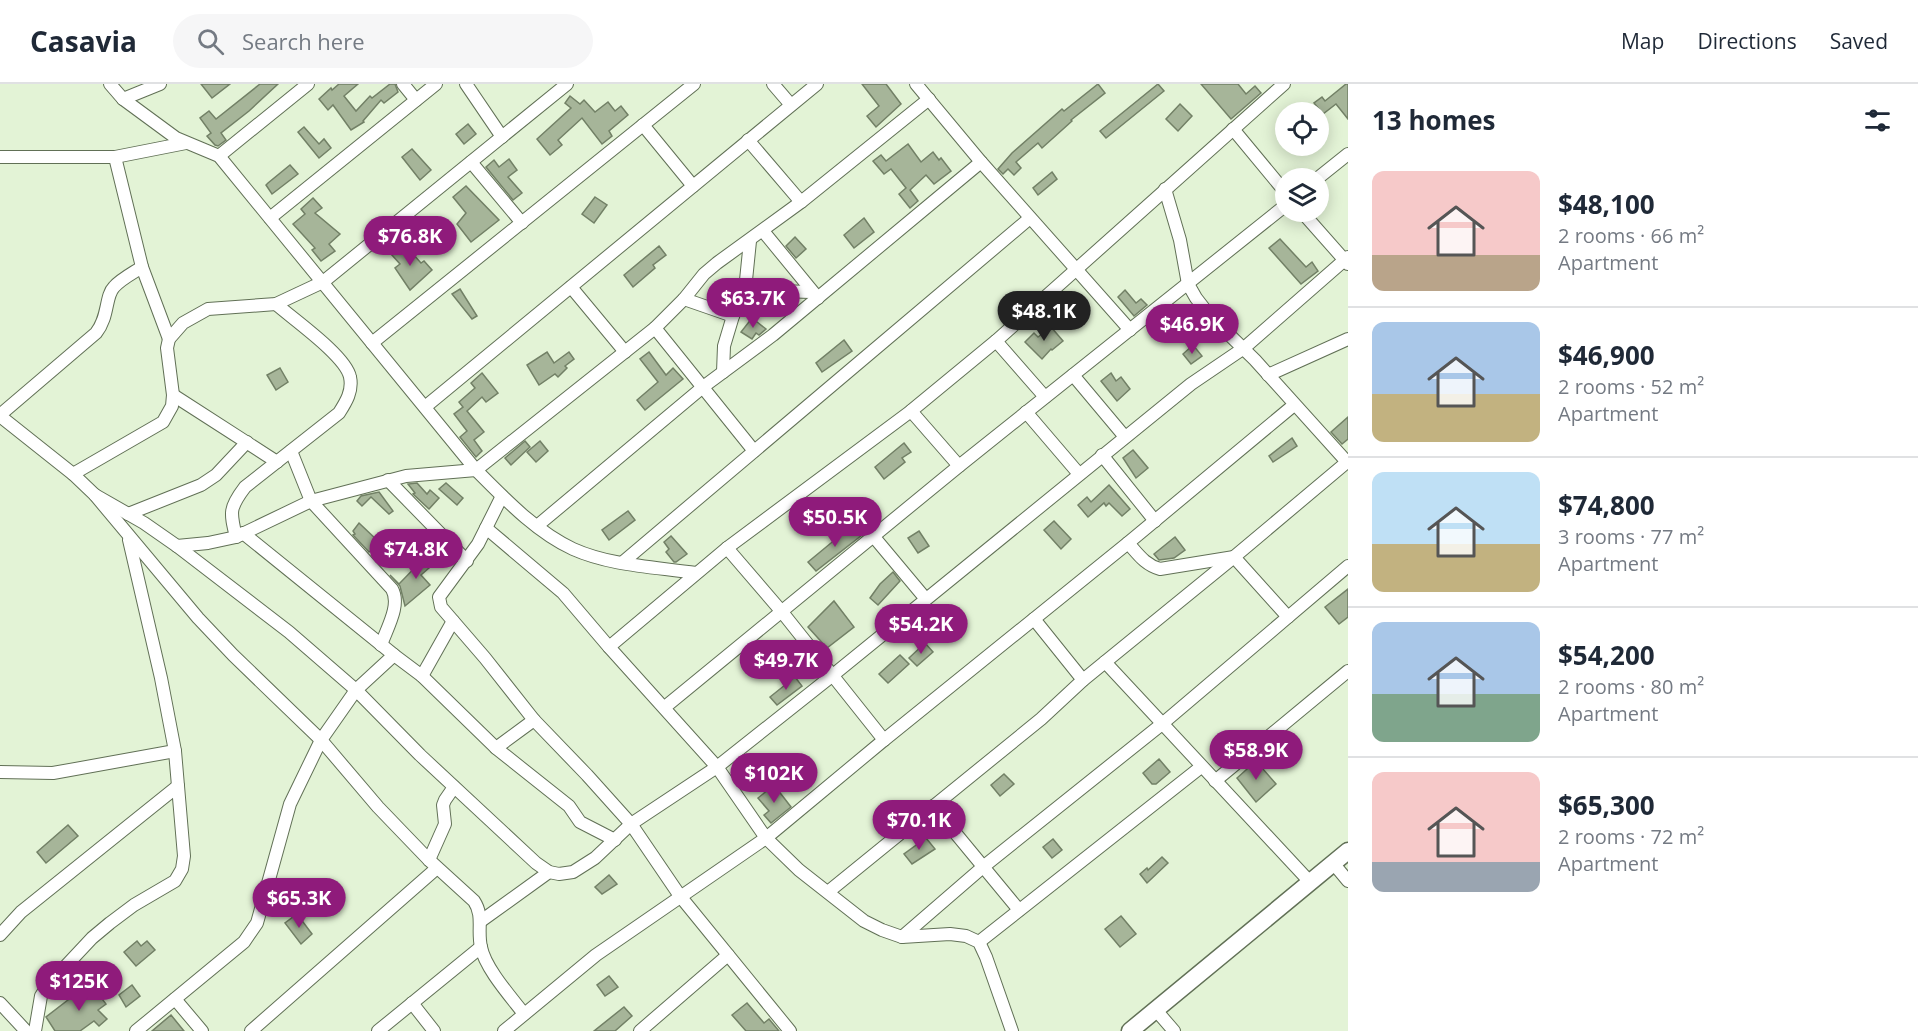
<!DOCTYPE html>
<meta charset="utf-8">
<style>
:root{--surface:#fff;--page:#f6f6f7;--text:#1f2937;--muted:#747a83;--line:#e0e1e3;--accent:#8f1b7b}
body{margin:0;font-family:"Open Sans",sans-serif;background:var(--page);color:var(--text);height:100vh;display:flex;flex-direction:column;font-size:22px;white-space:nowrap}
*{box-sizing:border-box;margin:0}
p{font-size:20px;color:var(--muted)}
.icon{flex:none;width:33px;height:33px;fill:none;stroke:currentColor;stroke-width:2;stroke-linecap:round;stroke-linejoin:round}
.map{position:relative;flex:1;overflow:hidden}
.drawer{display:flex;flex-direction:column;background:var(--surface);width:570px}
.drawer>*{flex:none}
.controls{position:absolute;left:1275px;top:18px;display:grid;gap:12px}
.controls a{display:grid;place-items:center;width:54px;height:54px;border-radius:50%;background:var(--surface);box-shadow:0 3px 15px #0003;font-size:30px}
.price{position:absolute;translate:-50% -51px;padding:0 14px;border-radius:21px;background:var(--accent);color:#fff;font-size:20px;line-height:39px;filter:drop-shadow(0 2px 3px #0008)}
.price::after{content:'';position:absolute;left:50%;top:36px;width:18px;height:14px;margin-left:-9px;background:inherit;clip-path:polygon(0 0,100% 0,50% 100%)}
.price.selected{background:#222;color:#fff}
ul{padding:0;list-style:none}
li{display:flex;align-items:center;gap:18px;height:150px;padding:0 24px}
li+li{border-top:2px solid var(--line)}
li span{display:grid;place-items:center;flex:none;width:168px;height:120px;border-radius:12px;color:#555}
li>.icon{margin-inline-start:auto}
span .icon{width:72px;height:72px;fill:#fffc;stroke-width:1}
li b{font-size:26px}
h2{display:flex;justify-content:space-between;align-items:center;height:72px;padding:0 24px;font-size:26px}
header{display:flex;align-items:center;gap:36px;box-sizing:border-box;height:84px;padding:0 30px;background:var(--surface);border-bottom:2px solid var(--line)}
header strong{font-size:28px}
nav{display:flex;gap:33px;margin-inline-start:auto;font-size:21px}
.search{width:420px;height:54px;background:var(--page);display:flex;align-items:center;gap:15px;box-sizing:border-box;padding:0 21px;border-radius:33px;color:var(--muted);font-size:22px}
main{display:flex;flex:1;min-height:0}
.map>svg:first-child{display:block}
</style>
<header>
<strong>Casavia</strong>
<div class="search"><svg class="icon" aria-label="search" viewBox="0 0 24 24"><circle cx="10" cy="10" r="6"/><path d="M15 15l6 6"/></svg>Search here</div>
<nav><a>Map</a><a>Directions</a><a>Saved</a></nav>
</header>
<main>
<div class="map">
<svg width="1348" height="947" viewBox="0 0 1348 947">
<rect width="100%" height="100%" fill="#e3f3d6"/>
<g fill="#a6b599" stroke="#728066" stroke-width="1.5">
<polygon points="201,0 230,0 212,14"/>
<polygon points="260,0 278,0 249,27 221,49 226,56 218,62 215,61 207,52 211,49 200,34 209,27 216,35"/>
<polygon points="339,0 358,0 344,12 356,27 370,12 372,14 390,0 395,0 398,8 384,19 381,16 363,37 364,38 351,46 333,21 328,26 319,15 331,4 332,6"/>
<polygon points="862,0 886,0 901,20 876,43 867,32 879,22"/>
<polygon points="1098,0 1105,9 1071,36 1072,37 1042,64 1038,59 1016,78 1021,84 1014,91 1008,85 1003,90 998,85 1012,69 1062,25 1064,27"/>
<polygon points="1158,0 1164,7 1106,54 1100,47"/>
<polygon points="1201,0 1238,0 1246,10 1255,2 1261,9 1231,35"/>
<polygon points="1346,0 1348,0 1348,35 1336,20 1323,30 1314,19 1322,13 1325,17"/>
<polygon points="570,12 580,20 584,16 595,28 608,18 615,27 621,22 628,31 609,47 612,52 602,60 582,34 558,56 562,61 550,71 537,55 571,24 565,19"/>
<polygon points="1180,20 1192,32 1178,47 1166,35"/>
<polygon points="468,40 476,50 464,60 456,50"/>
<polygon points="304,43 319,60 324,55 331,64 319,74 298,48"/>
<polygon points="908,60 921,78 933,68 939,76 941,74 951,87 934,100 926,91 910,106 918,117 910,124 899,110 906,104 891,85 884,90 873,77 881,71 886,77"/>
<polygon points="412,65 431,86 420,96 402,73"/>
<polygon points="509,75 517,86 508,93 522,109 513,116 486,83 494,76 499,83"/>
<polygon points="290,81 298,90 272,110 266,101 268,99"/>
<polygon points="1052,88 1057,95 1038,111 1033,104"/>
<polygon points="466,102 499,136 471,158 457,140 466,129 453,113"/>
<polygon points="595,113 607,121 594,139 582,130"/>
<polygon points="313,114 322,124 315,129 340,150 329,160 335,167 321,177 312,166 315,164 293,140 305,130 301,125"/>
<polygon points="864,134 874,148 854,164 844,151"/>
<polygon points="795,153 806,165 796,174 786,162"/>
<polygon points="1280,155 1306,183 1312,178 1318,187 1301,200 1269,164"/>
<polygon points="403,159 421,179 424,177 432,186 410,206 395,184 400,180 391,170"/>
<polygon points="659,162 666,171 653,181 655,184 633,203 624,191"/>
<polygon points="460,205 477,232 472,235 452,210"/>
<polygon points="1125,206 1136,219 1141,215 1147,221 1134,232 1118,213"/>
<polygon points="752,234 766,245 759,251 756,249 752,255 741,248"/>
<polygon points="1051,243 1063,257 1052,266 1051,265 1042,275 1025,258 1034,249 1038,253"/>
<polygon points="844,256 852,267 822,288 816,279"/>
<polygon points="1193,261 1202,272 1191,280 1183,270"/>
<polygon points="547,268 554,279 569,268 574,275 565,282 567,284 558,293 555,290 539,301 527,281"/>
<polygon points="649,268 666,291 673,284 683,295 645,326 637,316 658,298 640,275"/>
<polygon points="280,284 288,298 276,306 267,291"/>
<polygon points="482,289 498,309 486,318 482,313 467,327 484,348 474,356 482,367 476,373 460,353 467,347 454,330 463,323 459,318 475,304 471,299"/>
<polygon points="1111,289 1116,297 1121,293 1130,305 1117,317 1101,297"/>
<polygon points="1348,333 1348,355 1342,360 1331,348"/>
<polygon points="1292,354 1297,362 1273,378 1269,372"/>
<polygon points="525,357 530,363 511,381 505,374"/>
<polygon points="540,357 548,367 536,378 527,368"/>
<polygon points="904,359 911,368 902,374 905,378 884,395 875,383"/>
<polygon points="1133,366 1148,384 1136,394 1123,374"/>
<polygon points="417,399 427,410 430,406 439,414 429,425 413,410 415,409 408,400"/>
<polygon points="446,399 463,414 457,421 439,405"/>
<polygon points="1109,401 1130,425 1122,432 1109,419 1106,422 1104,419 1088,433 1078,421 1087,413 1091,418"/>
<polygon points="379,408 393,427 389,430 371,413 362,422 357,417 361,412"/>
<polygon points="628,427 635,436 609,456 602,446"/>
<polygon points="1054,437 1071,455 1061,465 1044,446"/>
<polygon points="359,439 380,459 369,468 353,451 355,450 353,447"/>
<polygon points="854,440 862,451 816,487 808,478"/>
<polygon points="919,447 929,462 918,469 908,454"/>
<polygon points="671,452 687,470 676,478 674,478 666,468 669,465 664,458"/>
<polygon points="1175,453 1185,466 1174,474 1159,476 1154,470"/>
<polygon points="429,469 437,477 421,491 430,501 405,522 400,502 390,491 399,500"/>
<polygon points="893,488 900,497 878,521 870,514 880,500"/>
<polygon points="1348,505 1348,533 1339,540 1325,523"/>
<polygon points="834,517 854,543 827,564 808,543"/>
<polygon points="925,559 933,568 917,582 909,574"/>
<polygon points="900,571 909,580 888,599 879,590"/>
<polygon points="795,593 802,602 777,621 770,613"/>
<polygon points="1159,675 1170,688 1156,700 1152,700 1143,689"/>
<polygon points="1256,677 1276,700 1256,718 1237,694"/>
<polygon points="1004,690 1014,700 1000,712 991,701"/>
<polygon points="774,701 791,723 771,739 764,731 769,727 758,714"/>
<polygon points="68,741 78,752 46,779 37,768"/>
<polygon points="926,754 935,765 912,780 904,770"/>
<polygon points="1053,755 1062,766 1052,774 1043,763"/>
<polygon points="1162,773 1168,779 1147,799 1140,790 1147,784 1148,786"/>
<polygon points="609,791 617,800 602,810 595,803"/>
<polygon points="297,830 312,850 301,860 285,839"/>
<polygon points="1121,832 1136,850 1120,863 1105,845"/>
<polygon points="137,857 141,862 147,857 155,866 136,882 124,868"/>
<polygon points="609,892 618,903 605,912 597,901"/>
<polygon points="90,899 106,920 98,926 107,935 99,942 94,937 80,947 55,947 46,933"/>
<polygon points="132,901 140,912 126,923 119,911"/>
<polygon points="747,919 764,939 769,935 779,947 746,947 732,931"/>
<polygon points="624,923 632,932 615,947 594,947"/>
<polygon points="171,931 184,947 152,947"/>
</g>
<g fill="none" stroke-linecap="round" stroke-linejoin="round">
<g stroke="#617056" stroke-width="14">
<g id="street">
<path d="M110 0 123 15 176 54 219 72 476 386C505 415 536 448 573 465 611 482 656 483 696 489"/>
<polyline points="403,0 416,16"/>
<polyline points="466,0 502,53"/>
<polyline points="773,0 791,21"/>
<polyline points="916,0 981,78 1130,246"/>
<polyline points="123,15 160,0"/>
<polyline points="643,41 693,102"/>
<polyline points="1233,45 1286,109"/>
<polyline points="748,56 801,118"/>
<polyline points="219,72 308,0"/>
<polyline points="0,73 115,73 186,59"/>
<polyline points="115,73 142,183 169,255"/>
<polyline points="471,78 522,139"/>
<polyline points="1318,94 1348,70"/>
<polyline points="1165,105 1180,156 1188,200 1196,214 1210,232 1255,276 1347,378 1348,378"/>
<polyline points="1302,128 1348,180"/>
<polyline points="270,134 436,0"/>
<polyline points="763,147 818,214"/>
<polyline points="571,203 625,268"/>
<polyline points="745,206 811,208"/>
<polyline points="684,215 733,232"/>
<polyline points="655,244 754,367"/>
<polyline points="996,257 1045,313"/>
<polyline points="372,259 694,0"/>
<polyline points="723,288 724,262 733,232 745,206 750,157"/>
<polyline points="1073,291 1125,353"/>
<polyline points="1268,291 1348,255"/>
<polyline points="173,311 277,378"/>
<polyline points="425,323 817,0"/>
<polyline points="911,327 959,382"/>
<polyline points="1026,328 1079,390"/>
<path d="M0 331 96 249C109 233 105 212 114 203 121 195 133 189 142 183"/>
<path d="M0 332 73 390 95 411 198 534 233 571 321 656 378 723 429 776 474 817C484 832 477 846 481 863 485 884 511 913 524 930"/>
<path d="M291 367 311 417 392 505C401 521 387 544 381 561"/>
<polyline points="1102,371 1155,437"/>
<polyline points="73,390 163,338 172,322 173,311 167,264 169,255 183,239 208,225 276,220 323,198 567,0"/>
<polyline points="388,396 467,477"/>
<polyline points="95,411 144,439 177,462 289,548 356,606 420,671 536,779 549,788 559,790 573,788 595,774 631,740 717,683 833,591 1191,300 1244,264 1348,173"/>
<polyline points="502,412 478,460 439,513 441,523 485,574 534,636 587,691 631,740 680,812 790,947"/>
<polyline points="128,430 201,401 216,391 247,358"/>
<polyline points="537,442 703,303 773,251 981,78"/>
<polyline points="486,444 563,509 609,563 717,683 766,754 799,786 864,837 882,846 902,853 950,850 966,852 979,858 986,873 1012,947"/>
<polyline points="243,449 394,571 422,592 496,664 569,722 580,738 615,756"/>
<path d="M236 453C230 428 229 424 245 403L339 329C346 318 353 307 350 293 346 272 293 235 276 220"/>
<polyline points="874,453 925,514"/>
<path d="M1128 459C1138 470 1145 481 1160 485L1234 473 1288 533 1348 482"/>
<polyline points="177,462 208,459 236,453 311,417 406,392 476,386 655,244 684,215 704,190 717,179 801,118 929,15"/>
<polyline points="623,478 1030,134"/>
<polyline points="1034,535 1083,596"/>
<polyline points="609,563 727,464 911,327 996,257 1284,0"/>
<polyline points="1105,578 1310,798"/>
<polyline points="422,592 453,537"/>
<polyline points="665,623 959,382 1286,121"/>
<polyline points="884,656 1128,459 1294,321"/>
<polyline points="496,664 534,636"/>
<polyline points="0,688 53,689 175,667"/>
<polyline points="1215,697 1348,587"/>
<polyline points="933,722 1019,826"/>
<polyline points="429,776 445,740 443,721 445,716 454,703"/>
<polyline points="1333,779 1348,797"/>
<polyline points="828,808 1041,635 1083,596 1234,473 1347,378"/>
<polyline points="481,837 549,788"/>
<polyline points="0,851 21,828 178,702"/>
<polyline points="902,853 983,783 1162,640 1288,533"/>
<polyline points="979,858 1201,683"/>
<polyline points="175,915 202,947"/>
<polyline points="0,919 26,947"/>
<polyline points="412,919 434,947"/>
<polyline points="1155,925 1174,947"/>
<polyline points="35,947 41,912 48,901 92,854 110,839 134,821 175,797 182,785 184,772 175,667 161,594 129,456"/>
<polyline points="136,947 244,858 257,839 290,720 321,656 356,606 394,571"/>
<polyline points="251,947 437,784"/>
<polyline points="378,947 481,863"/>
<polyline points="504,947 596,871 766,754 884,656 782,528 727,464"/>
<polyline points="640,947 728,871"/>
</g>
</g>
<g stroke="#617056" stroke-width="19">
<polyline id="secondary" points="1130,947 1348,767"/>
</g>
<use href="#street" stroke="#fff" stroke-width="12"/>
<use href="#secondary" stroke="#fff" stroke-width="16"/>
</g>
</svg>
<div class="controls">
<a><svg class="icon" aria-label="locate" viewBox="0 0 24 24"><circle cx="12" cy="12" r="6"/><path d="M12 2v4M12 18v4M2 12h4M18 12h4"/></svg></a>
<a><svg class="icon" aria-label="layers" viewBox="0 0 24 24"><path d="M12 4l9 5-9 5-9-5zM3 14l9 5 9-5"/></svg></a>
</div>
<b class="price" style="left:410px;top:183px">$76.8K</b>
<b class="price" style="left:753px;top:245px">$63.7K</b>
<b class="price selected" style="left:1044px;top:258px">$48.1K</b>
<b class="price" style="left:1192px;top:271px">$46.9K</b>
<b class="price" style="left:835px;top:464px">$50.5K</b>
<b class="price" style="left:416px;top:496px">$74.8K</b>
<b class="price" style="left:921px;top:571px">$54.2K</b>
<b class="price" style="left:786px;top:607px">$49.7K</b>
<b class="price" style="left:1256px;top:697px">$58.9K</b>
<b class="price" style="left:774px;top:720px">$102K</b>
<b class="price" style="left:919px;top:767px">$70.1K</b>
<b class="price" style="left:299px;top:845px">$65.3K</b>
<b class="price" style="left:79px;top:928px">$125K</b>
</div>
<section class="drawer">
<h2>13 homes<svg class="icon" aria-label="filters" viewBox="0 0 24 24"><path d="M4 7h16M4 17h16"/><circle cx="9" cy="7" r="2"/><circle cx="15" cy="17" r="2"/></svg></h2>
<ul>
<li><span style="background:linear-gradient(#f6c9c9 70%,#b9a48a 0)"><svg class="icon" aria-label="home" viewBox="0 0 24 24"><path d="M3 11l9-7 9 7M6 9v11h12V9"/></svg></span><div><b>$48,100</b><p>2 rooms · 66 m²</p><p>Apartment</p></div></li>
<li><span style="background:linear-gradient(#a9c7e8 60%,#c2b280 0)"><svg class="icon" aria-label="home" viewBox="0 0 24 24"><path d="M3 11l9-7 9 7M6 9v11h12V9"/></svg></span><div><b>$46,900</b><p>2 rooms · 52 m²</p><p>Apartment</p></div></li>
<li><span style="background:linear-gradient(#bfe0f5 60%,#c2b280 0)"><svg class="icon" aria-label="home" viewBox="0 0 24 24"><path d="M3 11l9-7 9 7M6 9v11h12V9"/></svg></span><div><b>$74,800</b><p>3 rooms · 77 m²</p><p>Apartment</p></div></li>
<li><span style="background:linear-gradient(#a9c7e8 60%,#7fa58c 0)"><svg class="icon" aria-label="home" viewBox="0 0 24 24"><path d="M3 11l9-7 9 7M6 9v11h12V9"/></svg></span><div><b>$54,200</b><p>2 rooms · 80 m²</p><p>Apartment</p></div></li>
<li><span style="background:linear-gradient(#f6c9c9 75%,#9aa5b1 0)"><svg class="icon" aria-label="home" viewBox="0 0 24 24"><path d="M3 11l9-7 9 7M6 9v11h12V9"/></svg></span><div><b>$65,300</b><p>2 rooms · 72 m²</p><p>Apartment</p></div></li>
</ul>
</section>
</main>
